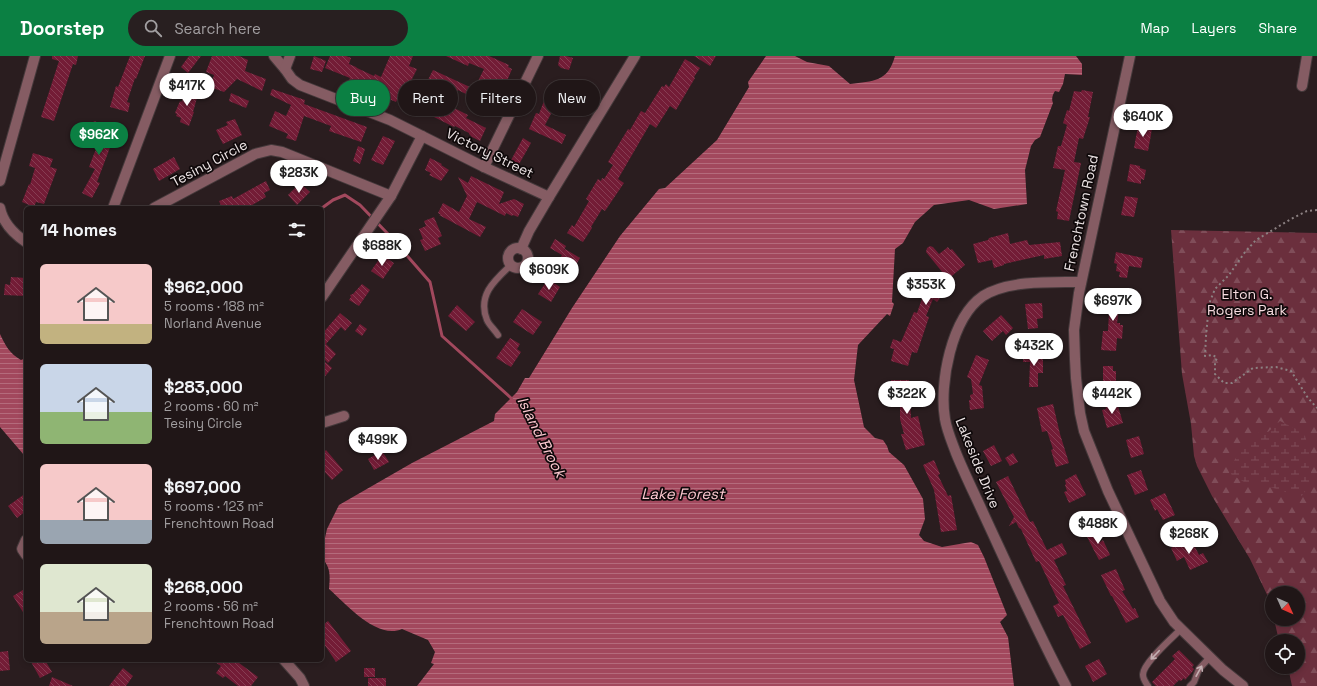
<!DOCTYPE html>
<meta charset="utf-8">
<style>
:root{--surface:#201617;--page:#281f20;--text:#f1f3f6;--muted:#a29fa1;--line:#3d3536;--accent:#0b8043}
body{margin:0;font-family:"Space Grotesk",sans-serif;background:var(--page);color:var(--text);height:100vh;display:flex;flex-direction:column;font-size:15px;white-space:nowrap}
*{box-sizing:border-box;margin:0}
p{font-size:13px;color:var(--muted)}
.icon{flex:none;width:22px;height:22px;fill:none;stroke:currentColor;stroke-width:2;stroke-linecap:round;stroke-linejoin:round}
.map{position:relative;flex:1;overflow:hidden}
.sheet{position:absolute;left:24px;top:150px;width:300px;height:456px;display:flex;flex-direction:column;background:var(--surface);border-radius:6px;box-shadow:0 2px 6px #0003,0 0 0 1px var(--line)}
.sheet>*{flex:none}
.guide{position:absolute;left:336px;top:24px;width:380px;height:36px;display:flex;gap:8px}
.needle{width:26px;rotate:135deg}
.controls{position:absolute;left:1265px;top:530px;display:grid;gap:8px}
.controls a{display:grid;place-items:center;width:40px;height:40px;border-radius:50%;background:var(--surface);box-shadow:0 2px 6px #0003,0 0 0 1px var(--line);font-size:20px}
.price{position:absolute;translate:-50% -34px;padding:0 9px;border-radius:14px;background:#fff;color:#222;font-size:13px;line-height:26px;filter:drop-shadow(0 1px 2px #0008)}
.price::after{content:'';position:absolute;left:50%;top:24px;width:12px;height:9px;margin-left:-6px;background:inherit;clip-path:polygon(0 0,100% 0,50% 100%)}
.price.current{background:var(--accent);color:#fff}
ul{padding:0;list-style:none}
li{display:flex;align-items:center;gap:12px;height:100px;padding:0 16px}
li span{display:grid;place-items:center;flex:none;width:112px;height:80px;border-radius:6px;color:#555}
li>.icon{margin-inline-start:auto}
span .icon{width:48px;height:48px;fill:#fffc;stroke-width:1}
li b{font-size:17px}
h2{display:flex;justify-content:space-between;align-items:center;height:48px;padding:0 16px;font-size:17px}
.pill{padding:0 14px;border-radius:18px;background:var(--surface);box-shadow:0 2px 6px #0003,0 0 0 1px var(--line);font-size:14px;line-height:36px}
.pill.current{background:var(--accent);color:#fff}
header{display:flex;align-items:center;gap:24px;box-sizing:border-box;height:56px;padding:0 20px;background:var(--accent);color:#fff}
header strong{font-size:19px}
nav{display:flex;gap:22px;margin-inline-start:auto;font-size:14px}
.search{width:280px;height:36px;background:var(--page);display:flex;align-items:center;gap:10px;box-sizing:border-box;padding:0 14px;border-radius:22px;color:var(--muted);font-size:15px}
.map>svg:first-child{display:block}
</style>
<header>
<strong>Doorstep</strong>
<div class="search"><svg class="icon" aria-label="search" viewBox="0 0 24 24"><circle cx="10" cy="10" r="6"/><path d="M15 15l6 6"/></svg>Search here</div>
<nav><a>Map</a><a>Layers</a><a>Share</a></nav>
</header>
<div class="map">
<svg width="1317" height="630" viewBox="0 0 1317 630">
<defs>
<pattern id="forest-firs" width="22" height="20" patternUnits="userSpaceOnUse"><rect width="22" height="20" fill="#6b2f3d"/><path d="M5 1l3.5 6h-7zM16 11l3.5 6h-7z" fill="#804d59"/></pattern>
<pattern id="wetland-marsh" width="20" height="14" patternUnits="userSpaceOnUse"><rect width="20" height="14" fill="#6b2f3d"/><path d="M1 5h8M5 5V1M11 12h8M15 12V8" fill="none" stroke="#804d59"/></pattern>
<pattern id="water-rules" width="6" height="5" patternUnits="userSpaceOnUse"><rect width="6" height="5" fill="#a2485d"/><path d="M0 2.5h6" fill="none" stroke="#b46b7c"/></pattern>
<pattern id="building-back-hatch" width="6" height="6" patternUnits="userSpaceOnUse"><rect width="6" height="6" fill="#731c36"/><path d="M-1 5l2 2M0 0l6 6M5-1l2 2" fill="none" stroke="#873d53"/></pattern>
</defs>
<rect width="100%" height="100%" fill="#2a1d1f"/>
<polygon fill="url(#forest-firs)" points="1171,174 1317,177 1317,630 1292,630 1288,611 1298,611 1298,585 1279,585 1274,563 1298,563 1298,537 1272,537 1272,549 1250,503 1212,440 1197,410 1194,400 1191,368 1182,318"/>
<path fill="url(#wetland-marsh)" d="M1280 365 1296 373 1305 380 1311 399V427L1301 441 1267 430 1244 426 1229 417C1232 406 1249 377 1262 376 1264 375 1266 376 1268 376Z"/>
<g fill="url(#water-rules)">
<path d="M766 0H795L807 6 829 10 850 28C873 25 888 26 895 0H1076L1082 8V19L1065 18 1063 28 1059 36 1055 35C1053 38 1051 43 1053 47L1040 81 1035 84 1031 90 1025 114 1027 148 994 153 969 144 934 149 915 166 903 187 895 193 892 246 894 248 890 260 887 258 858 289 854 324 864 371 875 382 883 384 887 390 889 396 904 409 923 443 925 463 919 479 924 485 942 491 971 486 978 489 984 501 1007 559 1000 566 1008 581 1014 630H417L434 608 431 607 435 596 428 584 402 573C377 584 346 548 329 533 330 520 331 512 322 502V495L327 473 339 449 412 407 494 365 495 358 517 336 525 322H529L572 252 620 180 659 133 665 132 717 84 749 31 748 26Z"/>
<path d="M0 278C5 289 10 298 21 304L26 302V397L24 399 0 371Z"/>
</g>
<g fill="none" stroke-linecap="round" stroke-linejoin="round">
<polyline stroke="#a2485d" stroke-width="3" points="322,152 333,144 345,139 360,149 389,179 430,226 442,280 511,342 513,346"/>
</g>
<g fill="url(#building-back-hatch)">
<polygon points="52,0 78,0 76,9 73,8 54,65 41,61 59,5 52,3"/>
<polygon points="130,0 145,0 136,23 135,22 127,46 130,47 128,56 110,51 116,30 118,31"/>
<polygon points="189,0 201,0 188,17 181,11"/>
<polygon points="212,0 239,0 248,4 245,15 266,23 262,35 237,23 224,36 210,31 214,19 206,16"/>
<polygon points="314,0 326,5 322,16 310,13"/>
<polygon points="330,0 346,0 351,2 349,8 356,11 357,12 374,20 375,18 381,21 390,0 413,0 409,10 417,13 408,31 421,38 433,14 472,32 473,30 475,31 484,13 469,7 468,10 446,0 489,0 509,9 508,11 512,13 507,25 502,23 497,34 486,29 478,44 458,34 458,35 437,26 429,43 453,55 454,52 468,59 466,62 486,72 480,85 472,81 469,78 469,77 455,70 454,71 414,51 413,53 397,44 396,46 360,31 359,33 347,28 350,22 325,12"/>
<polygon points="560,0 566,0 573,2 569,14 561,12 558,9"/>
<polygon points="694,0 716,0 710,10"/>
<polygon points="685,3 700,12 694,21 695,22 676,54 670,50 656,72 650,68 618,123 624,127 605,155 602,153 591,171 592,172 583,186 567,177 572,169 574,171 589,145 586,143 598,123 601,125 602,122 604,123 613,109 608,106 628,73 630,74 641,55 645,57 662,30 664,31 666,28 669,31"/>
<polygon points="191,32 199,35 193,56 194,56 189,70 180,66 181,62 176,60 177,58 175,57 180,45 181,46 183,43 186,44"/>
<polygon points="549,32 567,40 560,55 554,52 545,69 566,79 562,88 529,73 536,57 539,58"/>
<polygon points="272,33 305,44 304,48 367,71 361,86 329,75 331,70 304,60 296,85 286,82 288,78 269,70 275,55 286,60 291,49 270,39"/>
<polygon points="1082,34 1093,36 1088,61 1090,61 1083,83 1079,82 1074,106 1081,107 1069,165 1057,163 1058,156 1056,155 1065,114 1053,112 1058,90 1061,90 1067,69 1063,67 1067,54 1069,55 1074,35 1081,36"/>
<polygon points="231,37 249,45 246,52 229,45"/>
<polygon points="235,63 242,79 223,88 216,74 228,69 226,66"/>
<polygon points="94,65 117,73 97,126 100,127 92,142 82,137 95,113 89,111 102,77 91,73"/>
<polygon points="1138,70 1152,73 1148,95 1134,92"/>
<polygon points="383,80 395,85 383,109 371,104"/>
<polygon points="523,82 531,87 518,110 510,106"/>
<polygon points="358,90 365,93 360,108 353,105"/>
<polygon points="33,97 53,103 50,111 57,113 44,148 36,146 34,151 22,146 29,128 30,129 35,112 29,110"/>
<polygon points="174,101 180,113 159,125 153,113"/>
<polygon points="430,102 442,108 441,109 449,114 441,125 429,119 431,117 425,114"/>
<polygon points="1130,108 1140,110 1140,112 1146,114 1144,124 1141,123 1141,128 1127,125"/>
<polygon points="471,120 504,136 499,148 514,143 524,148 518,161 513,159 512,160 506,157 505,160 477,146 469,163 486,171 480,181 439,159 441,159 438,157 443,147 459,156 467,140 458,121 468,127"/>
<polygon points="266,125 270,134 264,137 266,141 247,152 222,152 219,145 232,140 233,143"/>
<polygon points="300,127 310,136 297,149 288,139"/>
<polygon points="1125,140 1138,142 1134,161 1121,159"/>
<polygon points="434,161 442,180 438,182 441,188 425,195 420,184 423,183 419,173 426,170 424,165"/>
<polygon points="1008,177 1010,188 1027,184 1029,189 1060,186 1062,200 1044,203 1044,199 1004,208 1004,209 994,212 992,204 978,207 973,188 988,184 989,182"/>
<polygon points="555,183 566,190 563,196 565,193 580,202 572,216 557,207 562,199 550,192"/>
<polygon points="930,190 933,191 939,198 948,191 950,194 952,193 965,209 941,229 947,234 937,246 933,243 926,260 929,261 917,297 912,296 908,310 891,305 894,293 890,292 893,283 901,286 914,256 917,257 924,237 926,237 943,217 926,196 927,192"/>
<polygon points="1116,196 1143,202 1141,212 1129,210 1127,222 1119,221 1120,216 1116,215 1117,208 1114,207"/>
<polygon points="382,199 394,207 383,223 371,215"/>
<polygon points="11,221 26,222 26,240 4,239 5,228 10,229"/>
<polygon points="548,223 560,231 551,246 538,238"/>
<polygon points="362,228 370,234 359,250 349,244 351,241 350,239 353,238"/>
<polygon points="1109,233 1122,235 1117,267 1120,267 1120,269 1123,269 1122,283 1117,282 1116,295 1101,294 1103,275 1108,275 1109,256 1106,255"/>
<polygon points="1042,247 1043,262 1037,263 1038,272 1028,273 1025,248"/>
<polygon points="457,249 475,266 466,275 448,260"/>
<polygon points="522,253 542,266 533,279 513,266"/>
<polygon points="340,257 352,267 345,275 341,271 326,288 336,298 328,307 322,301 322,278"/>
<polygon points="1001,259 1013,272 1006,279 1003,275 992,285 983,275"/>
<polygon points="360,268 367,273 362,280 355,275"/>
<polygon points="510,282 520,288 517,293 521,296 511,311 496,302"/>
<polygon points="1043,297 1043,317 1038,317 1038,331 1029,331 1030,306 1023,306 1023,298"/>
<polygon points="976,299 989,304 979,329 982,330 984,352 970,354 969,344 971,344 970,339 973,338 971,323 967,321"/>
<polygon points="322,303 332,312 322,324"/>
<polygon points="1103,310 1113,310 1113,315 1116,315 1116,325 1118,325 1118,334 1103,334"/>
<polygon points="891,324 909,324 911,362 918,360 925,389 906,394 901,378 904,378 900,363 900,344 891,345"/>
<polygon points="1115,345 1116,350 1118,350 1123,367 1107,372 1102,354 1106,353 1105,348"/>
<polygon points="1053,348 1060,378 1069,407 1056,411 1051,394 1053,393 1047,375 1042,376 1037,352"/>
<polygon points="1139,380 1144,398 1131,402 1126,384"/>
<polygon points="994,389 1002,405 991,410 983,395"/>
<polygon points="326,394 343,414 332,424 322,413 322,398"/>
<polygon points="382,395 389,406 374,414 368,403"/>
<polygon points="1013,397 1018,406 1010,410 1005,402"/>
<polygon points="934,404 940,418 938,419 948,440 951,439 957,474 941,476 934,434 923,409"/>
<polygon points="1141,414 1148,434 1135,439 1127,419"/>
<polygon points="1076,418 1086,439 1069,447 1064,436 1067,435 1065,429 1066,428 1065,424"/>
<polygon points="1008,420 1030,466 1033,465 1047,494 1062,487 1067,498 1054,504 1066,529 1063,530 1091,587 1080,593 1063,559 1058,561 1053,550 1059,547 1039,505 1036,506 1021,473 1019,472 1016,466 1009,470 1014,461 996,426"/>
<polygon points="26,437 26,455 17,462 8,450"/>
<polygon points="1165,437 1175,459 1163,464 1157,453 1155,455 1150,444"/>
<polygon points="1094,473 1100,486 1103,484 1110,499 1099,504 1085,477"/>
<polygon points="1191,483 1199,499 1203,497 1208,506 1190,514 1184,501 1177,505 1171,492"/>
<polygon points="1116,513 1125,534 1122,535 1133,553 1135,552 1139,561 1126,567 1112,540 1111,540 1101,519"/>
<polygon points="26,532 26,561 13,540"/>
<polygon points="328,565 351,595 336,606 322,585 322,570"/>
<polygon points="1179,594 1194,609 1192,611 1194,613 1193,615 1185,624 1184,622 1181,625 1179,624 1173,630 1156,630 1152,626 1175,603 1172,600"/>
<polygon points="8,595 10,614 0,615 0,596"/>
<polygon points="1099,603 1107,618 1093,626 1085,610"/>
<polygon points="30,604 45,604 52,616 40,622"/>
<polygon points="212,604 235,604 258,621 251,630 238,630 225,620 223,622 216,617 221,610"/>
<polygon points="123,612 133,620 126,630 109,630"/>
<rect x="364" y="612" width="11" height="9"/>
<polygon points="52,621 73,630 49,630"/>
<rect x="368" y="622" width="18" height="8"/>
</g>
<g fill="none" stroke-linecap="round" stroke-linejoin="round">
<g stroke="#45393b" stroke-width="8">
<g id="service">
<path d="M498 279C495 274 489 269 487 264 477 239 495 224 511 209"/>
<path d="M1148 630C1146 627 1143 623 1143 619 1142 608 1173 581 1181 573"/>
<polyline points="1190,630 1194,626 1199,613 1210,601"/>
</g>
</g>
<g stroke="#45393b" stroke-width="12">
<g id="minor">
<polyline points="274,0 285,13 292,23 300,29 390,64 484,111 549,141"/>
<polyline points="1130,0 1079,237 1074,274 1075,303 1076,322 1080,357 1084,375 1108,435 1160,545 1174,566 1223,614 1243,630"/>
<polyline points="285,13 290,0"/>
<polyline points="1302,30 1307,0"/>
<polyline points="484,111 538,0"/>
<polyline points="0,125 35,0"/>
<path d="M0 152C3 167 14 178 26 186"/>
<polyline points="113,152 170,0"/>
<polyline points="154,152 255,98 271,94 282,96 391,140"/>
<circle cx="518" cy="202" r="10"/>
<polyline points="521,193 529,175 549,141 635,0"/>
<polyline points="322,241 391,140 422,80"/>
<polyline points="322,367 344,360"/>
<polyline points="26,484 22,493 26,499"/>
<polyline points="284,604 300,622 304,630"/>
<path d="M1066 630C1037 575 1011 517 985 461 975 439 965 419 956 397 952 386 947 375 945 363 939 328 951 262 983 240 1008 224 1052 226 1081 226"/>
</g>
</g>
<polyline stroke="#8c8182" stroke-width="2" stroke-dasharray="2 3" stroke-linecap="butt" points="1317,154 1307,155 1291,163 1256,184 1245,196 1229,219 1215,233 1209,248 1206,280 1205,300 1213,299 1217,302 1215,306 1215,318 1224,327 1232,327 1253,312 1276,311 1291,315 1308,342 1317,352"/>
<use href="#service" stroke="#855c63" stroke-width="6"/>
<use href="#minor" stroke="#855c63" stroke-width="10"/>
</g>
<defs><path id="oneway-shaft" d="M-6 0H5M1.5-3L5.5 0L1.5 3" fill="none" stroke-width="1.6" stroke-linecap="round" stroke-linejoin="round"/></defs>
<g stroke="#c3aeb1">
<use href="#oneway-shaft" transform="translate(1155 599) rotate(134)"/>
<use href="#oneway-shaft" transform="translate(1199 615) rotate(-61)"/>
</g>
<g text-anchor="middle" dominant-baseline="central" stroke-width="3.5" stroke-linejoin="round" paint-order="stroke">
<g font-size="14" fill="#ede4e5" stroke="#0f090a">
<text transform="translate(490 97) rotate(26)">Victory Street</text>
<text transform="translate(209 107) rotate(-28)">Tesiny Circle</text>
<text transform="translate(1081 157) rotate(-78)">Frenchtown Road</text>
<text transform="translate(978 407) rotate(68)">Lakeside Drive</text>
</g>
<g font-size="14" fill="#f6dbdf" stroke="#0f090a">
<text x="1247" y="238">Elton G.<tspan x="1247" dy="16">Rogers Park</tspan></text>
</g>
<g font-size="15" font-style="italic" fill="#fcc8d0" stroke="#0f090a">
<text transform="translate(542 381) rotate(63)">Island Brook</text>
<text x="683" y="437">Lake Forest</text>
</g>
</g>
</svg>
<div class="controls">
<a><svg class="needle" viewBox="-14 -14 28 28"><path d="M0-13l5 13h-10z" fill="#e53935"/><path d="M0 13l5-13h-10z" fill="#a29fa1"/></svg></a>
<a><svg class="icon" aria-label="locate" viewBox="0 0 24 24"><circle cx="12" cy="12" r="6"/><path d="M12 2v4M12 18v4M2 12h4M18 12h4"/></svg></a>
</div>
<b class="price" style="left:187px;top:51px">$417K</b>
<b class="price" style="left:1143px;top:82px">$640K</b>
<b class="price current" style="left:99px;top:100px">$962K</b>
<b class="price" style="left:299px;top:138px">$283K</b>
<b class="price" style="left:382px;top:211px">$688K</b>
<b class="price" style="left:549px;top:235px">$609K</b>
<b class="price" style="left:926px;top:250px">$353K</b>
<b class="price" style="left:1113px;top:266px">$697K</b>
<b class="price" style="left:1034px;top:311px">$432K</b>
<b class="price" style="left:907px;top:359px">$322K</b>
<b class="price" style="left:1112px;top:359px">$442K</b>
<b class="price" style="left:378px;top:405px">$499K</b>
<b class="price" style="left:1098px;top:489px">$488K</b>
<b class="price" style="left:1189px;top:499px">$268K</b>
<div class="guide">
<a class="pill current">Buy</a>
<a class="pill">Rent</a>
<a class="pill">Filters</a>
<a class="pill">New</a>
</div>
<section class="sheet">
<h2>14 homes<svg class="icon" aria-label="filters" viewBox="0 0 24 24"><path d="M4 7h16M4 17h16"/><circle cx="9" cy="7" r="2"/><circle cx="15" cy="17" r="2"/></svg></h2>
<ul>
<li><span style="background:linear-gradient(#f6c9c9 75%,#c2b280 0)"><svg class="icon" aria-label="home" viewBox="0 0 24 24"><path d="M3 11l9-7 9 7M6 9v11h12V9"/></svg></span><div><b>$962,000</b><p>5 rooms · 188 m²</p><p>Norland Avenue</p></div></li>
<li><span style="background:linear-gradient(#c9d6e8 60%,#8fb573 0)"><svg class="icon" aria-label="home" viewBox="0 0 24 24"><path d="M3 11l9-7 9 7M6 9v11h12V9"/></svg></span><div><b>$283,000</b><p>2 rooms · 60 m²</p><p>Tesiny Circle</p></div></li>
<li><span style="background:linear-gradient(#f6c9c9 70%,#9aa5b1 0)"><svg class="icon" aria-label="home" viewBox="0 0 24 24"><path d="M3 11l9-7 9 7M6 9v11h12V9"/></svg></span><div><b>$697,000</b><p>5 rooms · 123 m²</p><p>Frenchtown Road</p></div></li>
<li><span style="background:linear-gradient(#dfe7d0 60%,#b9a48a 0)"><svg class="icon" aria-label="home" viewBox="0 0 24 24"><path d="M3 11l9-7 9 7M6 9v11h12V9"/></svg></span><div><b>$268,000</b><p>2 rooms · 56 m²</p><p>Frenchtown Road</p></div></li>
</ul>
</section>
</div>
